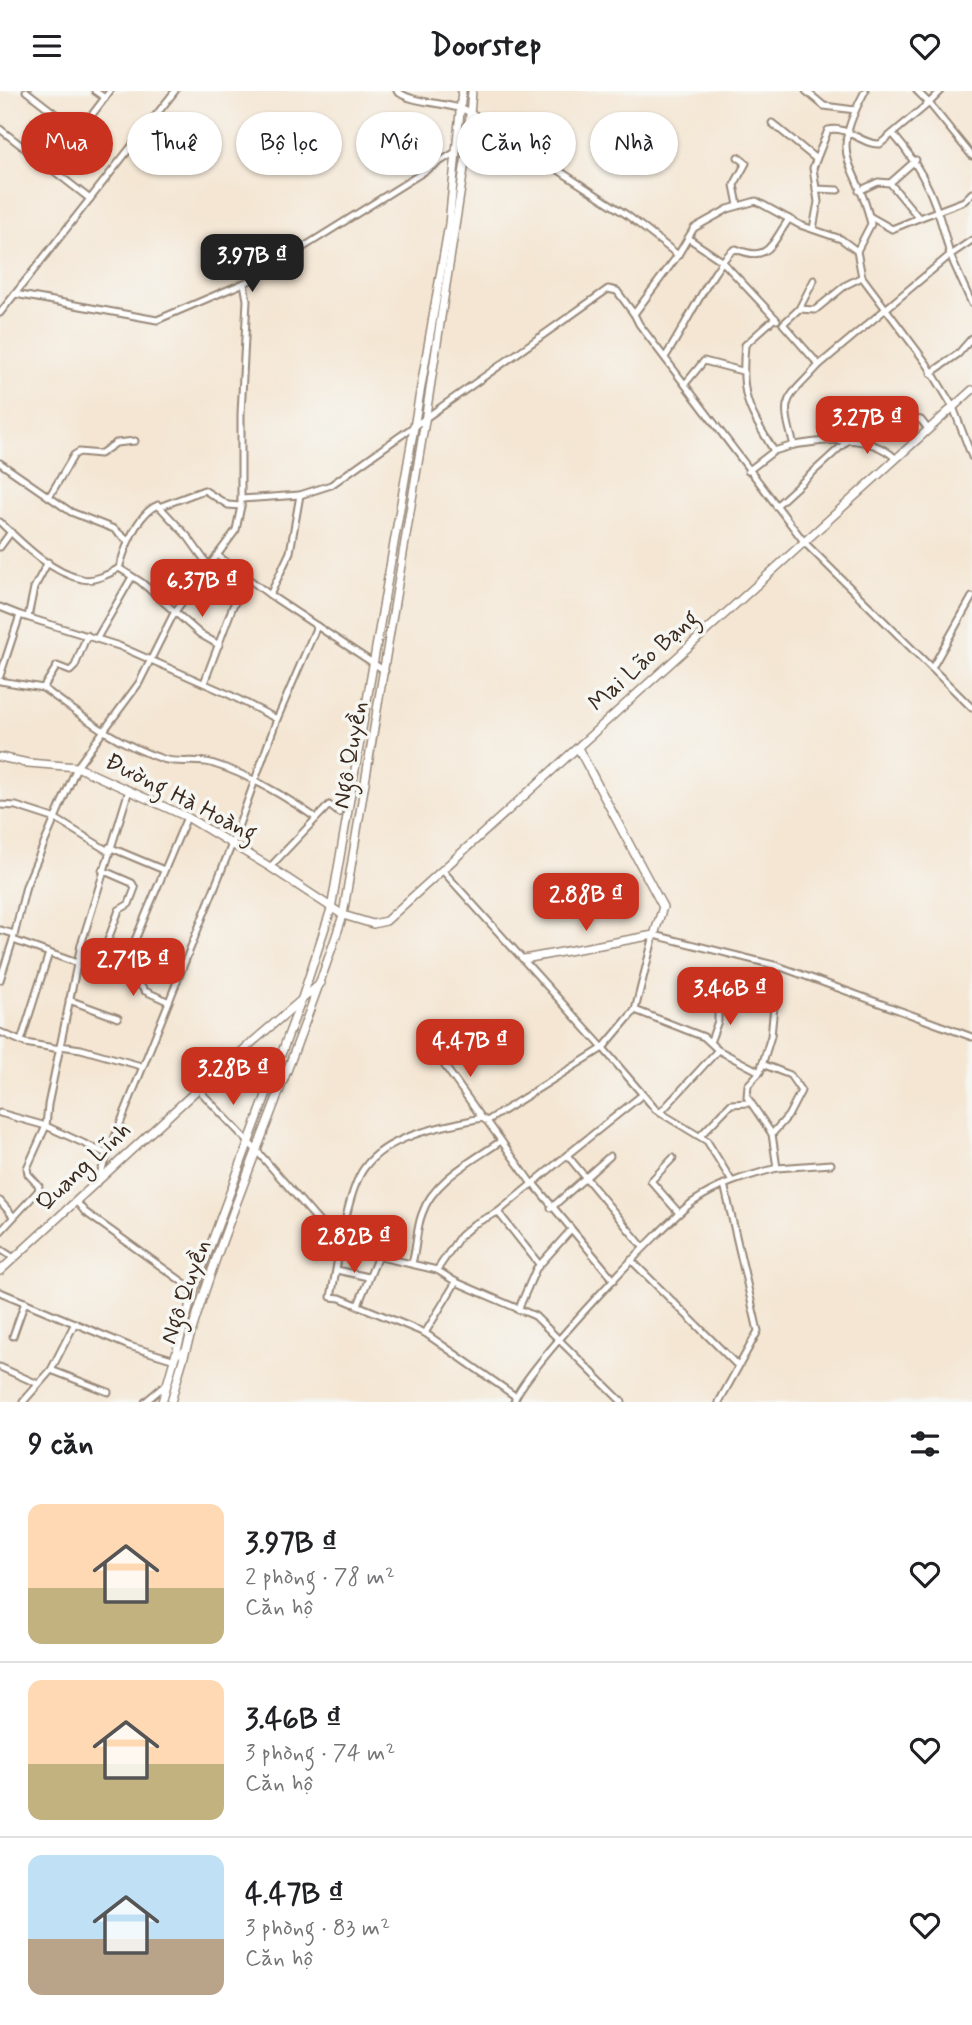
<!DOCTYPE html>
<html lang="vi">
<meta charset="utf-8">
<style>
:root{--surface:#fff;--page:#f6f6f6;--text:#202124;--muted:#757577;--line:#e0e0e0;--accent:#c8321e}
body{margin:0;font-family:Mynerve,sans-serif;background:var(--page);color:var(--text);height:100vh;display:flex;flex-direction:column;font-size:26px;white-space:nowrap}
*{box-sizing:border-box;margin:0}
p{font-size:23px;color:var(--muted)}
.icon{flex:none;width:38px;height:38px;fill:none;stroke:currentColor;stroke-width:2;stroke-linecap:round;stroke-linejoin:round}
.map{position:relative;height:1311px;overflow:hidden}
.drawer{display:flex;flex-direction:column;background:var(--surface);flex:1}
.drawer>*{flex:none}
.guide{position:absolute;left:21px;top:21px;width:931px;height:63px;display:flex;gap:14px}
.price{position:absolute;translate:-50% -60px;padding:0 16px;border-radius:14px;background:var(--accent);color:#fff;font-size:23px;line-height:46px;filter:drop-shadow(0 2px 4px #0008)}
.price::after{content:'';position:absolute;left:50%;top:42px;width:21px;height:16px;margin-left:-10px;background:inherit;clip-path:polygon(0 0,100% 0,50% 100%)}
.price.current{background:#222;color:#fff}
ul{padding:0;list-style:none}
li{display:flex;align-items:center;gap:21px;height:175px;padding:0 28px}
li+li{border-top:2px solid var(--line)}
li span{display:grid;place-items:center;flex:none;width:196px;height:140px;border-radius:14px;color:#555}
li>.icon{margin-inline-start:auto}
span .icon{width:84px;height:84px;fill:#fffc;stroke-width:1}
li b{font-size:30px}
h2{display:flex;justify-content:space-between;align-items:center;height:84px;padding:0 28px;font-size:30px}
.chip{padding:0 24px;border-radius:32px;background:var(--surface);box-shadow:0 2px 5px #0004;font-size:24px;line-height:63px}
.chip.current{background:var(--accent);color:#fff}
header{display:flex;justify-content:space-between;align-items:center;height:91px;padding:0 28px;background:var(--surface);font-size:32px;font-weight:700}
.map>svg:first-child{display:block}
</style>
<header><svg class="icon" aria-label="menu" viewBox="0 0 24 24"><path d="M4 6h16M4 12h16M4 18h16"/></svg>Doorstep<svg class="icon" aria-label="heart" viewBox="0 0 24 24"><path d="M12 20l-8-8c-3-5 5-10 8-4 3-6 11-1 8 4z"/></svg></header>
<div class="map">
<svg width="972" height="1311" viewBox="0 0 972 1311">
<rect width="100%" height="100%" fill="#f6f6f2"/>
<filter id="ink" filterUnits="userSpaceOnUse"><feTurbulence type="fractalNoise" baseFrequency=".0143" numOctaves="2"/><feDisplacementMap in="SourceGraphic" scale="14" xChannelSelector="R" yChannelSelector="G"/><feConvolveMatrix kernelMatrix="1 2 1 2 8 2 1 2 1" color-interpolation-filters="sRGB"/></filter>
<filter id="wash" filterUnits="userSpaceOnUse"><feTurbulence type="fractalNoise" baseFrequency=".00686" numOctaves="4" result="noise"/><feDisplacementMap in="SourceGraphic" scale="28" xChannelSelector="R" yChannelSelector="G"/><feGaussianBlur stdDeviation="1.57" result="paint"/><feColorMatrix in="noise" values="0 0 0 0 0 0 0 0 0 0 0 0 0 0 0 0 0 1.4 0 .05"/><feComposite in="paint" operator="in"/></filter>
<g filter="url(#wash)">
<rect width="100%" height="100%" fill="#f4e6d3"/>
</g>
<g filter="url(#ink)">
<g fill="none" stroke-linecap="round" stroke-linejoin="round">
<g stroke="#988878" stroke-width="9">
<g id="street">
<polyline points="26,0 79,41"/>
<polyline points="95,0 105,7"/>
<path d="M397 0C413 14 450 10 471 22L627 124 678 164 634 223 639 233 805 452 972 617"/>
<polyline points="806,0 824,15 855,19"/>
<path d="M865 0C826 73 857 67 871 133L857 160 862 186 927 273 953 316 972 366"/>
<polyline points="917,0 929,12 941,0"/>
<polyline points="772,32 816,68"/>
<polyline points="0,38 90,108"/>
<polyline points="738,66 746,72 734,94 738,114"/>
<polyline points="51,78 110,0"/>
<polyline points="890,92 916,69"/>
<polyline points="816,98 838,99"/>
<polyline points="859,100 878,91 890,92 919,127 964,110 972,102"/>
<polyline points="869,125 892,138 919,127"/>
<path d="M813 138 818 111 813 77 828 39C848 34 861 54 880 53L929 12 972 65"/>
<polyline points="688,147 722,170 777,229"/>
<polyline points="972,149 950,164 972,213"/>
<polyline points="678,164 694,137 728,118 756,110 800,134 841,148 857,160"/>
<path d="M862 186 846 194 815 219 799 218 783 233 819 274 950 164C938 115 926 81 893 43"/>
<polyline points="15,203 157,229 251,189 457,60"/>
<polyline points="799,218 814,189"/>
<polyline points="0,222 175,0"/>
<path d="M665 266C680 246 719 163 736 158 769 172 771 153 789 128"/>
<polyline points="931,282 958,263 972,247"/>
<polyline points="685,293 704,270 742,280"/>
<polyline points="858,310 896,325 921,329 928,338"/>
<path d="M794 354C827 349 868 342 895 367"/>
<path d="M774 360C748 317 740 306 745 254L775 227"/>
<polyline points="0,372 71,421 114,438 128,450"/>
<path d="M748 380 774 360 794 354C779 304 786 311 819 274"/>
<polyline points="300,404 331,394 608,198 617,200 634,223"/>
<polyline points="49,406 74,364 79,361 100,363 116,352 135,350"/>
<polyline points="241,408 300,404 290,461 270,504"/>
<polyline points="776,415 846,351"/>
<polyline points="159,416 204,399 228,414 241,415"/>
<path d="M0 431C22 452 51 482 82 488 93 491 110 483 119 477L141 491 200 543 219 554"/>
<polyline points="0,456 11,441"/>
<polyline points="217,464 270,504 385,580"/>
<path d="M119 477C125 457 137 422 158 414L188 446 208 474"/>
<polyline points="0,516 20,524"/>
<polyline points="28,526 34,497 48,471"/>
<polyline points="97,547 132,486"/>
<polyline points="932,577 972,506"/>
<polyline points="0,585 20,524 119,555 228,603 277,628 232,753 98,1088"/>
<polyline points="0,590 43,597 57,575 70,580 75,575 87,544"/>
<polyline points="204,592 233,515 249,489"/>
<path d="M43 597C82 625 116 653 163 668 179 673 195 668 211 672 248 683 285 705 316 727"/>
<polyline points="277,628 317,535"/>
<polyline points="0,714 16,715 56,728 108,760"/>
<polyline points="109,756 164,779"/>
<polyline points="270,776 329,714 339,722"/>
<path d="M443 780 603 957 635 919 704 946 718 959 760 981 748 994 747 1006 772 1043 777 1077C747 1085 719 1093 693 1111 665 1130 519 1285 514 1311"/>
<polyline points="0,839 14,843"/>
<polyline points="81,854 124,875 187,726"/>
<polyline points="102,865 119,819 129,813 135,797 132,792 102,779"/>
<polyline points="77,872 13,849 26,795 77,676 139,592 174,522 236,439 241,415 241,323 247,209 244,192"/>
<polyline points="124,875 145,900 167,910"/>
<polyline points="0,889 13,849"/>
<polyline points="69,909 118,927"/>
<polyline points="736,914 775,915"/>
<polyline points="635,919 654,844 778,875 972,946"/>
<polyline points="0,941 25,952 60,958"/>
<polyline points="711,949 718,930 718,917"/>
<polyline points="21,950 49,862"/>
<polyline points="60,955 81,958 141,975"/>
<polyline points="437,964 482,1027"/>
<polyline points="762,973 790,984 801,1000 788,1025 772,1043"/>
<polyline points="760,981 771,945 778,875"/>
<polyline points="198,998 257,1060 342,1157 437,1179 456,1191 535,1225 622,1311"/>
<polyline points="0,1022 46,1035 27,1077 28,1083 39,1095 38,1100 0,1141"/>
<polyline points="660,1022 718,959"/>
<polyline points="487,1030 532,1093"/>
<polyline points="701,1044 731,1013 749,1012"/>
<polyline points="107,1063 46,1035 48,1014 81,854 129,699"/>
<polyline points="567,1064 642,1004"/>
<polyline points="673,1067 651,1090 679,1122"/>
<polyline points="777,1077 831,1073"/>
<polyline points="533,1092 614,1189"/>
<polyline points="0,1110 13,1125"/>
<polyline points="76,1110 85,1121 194,1199"/>
<polyline points="551,1117 610,1065"/>
<polyline points="498,1121 539,1173"/>
<polyline points="0,1158 14,1167"/>
<polyline points="631,1169 738,1275"/>
<path d="M412 1172C417 1156 416 1138 422 1123 433 1089 474 1069 501 1050"/>
<polyline points="337,1179 368,1186"/>
<polyline points="437,1179 460,1145 474,1133 498,1121 567,1064 643,1156"/>
<polyline points="0,1201 129,1255 172,1268 186,1258"/>
<polyline points="358,1214 378,1165"/>
<polyline points="518,1219 536,1178 570,1140"/>
<polyline points="425,1242 456,1191"/>
<polyline points="13,1245 25,1211"/>
<polyline points="0,1276 38,1293"/>
<polyline points="51,1279 108,1301"/>
<path d="M515 1305 425 1242 340 1207 331 1206C338 1173 346 1100 365 1076 389 1043 445 1035 482 1027L487 1030 603 957 656 1019 707 1050 731 1089"/>
<polyline points="23,1311 51,1279 75,1232"/>
<polyline points="145,1311 164,1295"/>
<polyline points="719,1311 758,1240 724,1093"/>
</g>
</g>
<g stroke="#988878" stroke-width="10">
<g id="secondary">
<polyline points="0,666 28,672 77,676 187,726 270,776 343,824 373,833 386,830 972,299"/>
<polyline points="524,868 654,844 663,816 578,657"/>
<polyline points="0,1180 198,998 321,892"/>
<polyline points="162,1311 194,1199 302,907 331,818 449,133 462,0"/>
<path d="M171 1311C215 1145 290 988 343 824L425 330 467 58 472 0"/>
</g>
</g>
<use href="#street" stroke="#fff" stroke-width="5"/>
<use href="#secondary" stroke="#fff" stroke-width="7"/>
</g>
</g>
<g text-anchor="middle" dominant-baseline="central" stroke-width="7" stroke-linejoin="round" paint-order="stroke">
<g font-size="24" fill="#3b2a1e" stroke="#f6f6f2">
<text transform="translate(644 570) rotate(-42)">Mai Lão Bạng</text>
<text transform="translate(351 664) rotate(-80)">Ngô Quyền</text>
<text transform="translate(181 707) rotate(27)">Đường Hà Hoàng</text>
<text transform="translate(84 1076) rotate(-43)">Quang Lĩnh</text>
<text transform="translate(186 1201) rotate(-71)">Ngô Quyền</text>
</g>
</g>
</svg>
<b class="price current" style="left:252px;top:203px">3.97B ₫</b>
<b class="price" style="left:867px;top:365px">3.27B ₫</b>
<b class="price" style="left:202px;top:528px">6.37B ₫</b>
<b class="price" style="left:586px;top:842px">2.88B ₫</b>
<b class="price" style="left:133px;top:907px">2.71B ₫</b>
<b class="price" style="left:730px;top:936px">3.46B ₫</b>
<b class="price" style="left:470px;top:988px">4.47B ₫</b>
<b class="price" style="left:233px;top:1016px">3.28B ₫</b>
<b class="price" style="left:354px;top:1184px">2.82B ₫</b>
<div class="guide">
<a class="chip current">Mua</a>
<a class="chip">Thuê</a>
<a class="chip">Bộ lọc</a>
<a class="chip">Mới</a>
<a class="chip">Căn hộ</a>
<a class="chip">Nhà</a>
</div>
</div>
<section class="drawer">
<h2>9 căn<svg class="icon" aria-label="filters" viewBox="0 0 24 24"><path d="M4 7h16M4 17h16"/><circle cx="9" cy="7" r="2"/><circle cx="15" cy="17" r="2"/></svg></h2>
<ul>
<li><span style="background:linear-gradient(#ffd9b3 60%,#c2b280 0)"><svg class="icon" aria-label="home" viewBox="0 0 24 24"><path d="M3 11l9-7 9 7M6 9v11h12V9"/></svg></span><div><b>3.97B ₫</b><p>2 phòng · 78 m²</p><p>Căn hộ</p></div><svg class="icon" aria-label="heart" viewBox="0 0 24 24"><path d="M12 20l-8-8c-3-5 5-10 8-4 3-6 11-1 8 4z"/></svg></li>
<li><span style="background:linear-gradient(#ffd9b3 60%,#c2b280 0)"><svg class="icon" aria-label="home" viewBox="0 0 24 24"><path d="M3 11l9-7 9 7M6 9v11h12V9"/></svg></span><div><b>3.46B ₫</b><p>3 phòng · 74 m²</p><p>Căn hộ</p></div><svg class="icon" aria-label="heart" viewBox="0 0 24 24"><path d="M12 20l-8-8c-3-5 5-10 8-4 3-6 11-1 8 4z"/></svg></li>
<li><span style="background:linear-gradient(#bfe0f5 60%,#b9a48a 0)"><svg class="icon" aria-label="home" viewBox="0 0 24 24"><path d="M3 11l9-7 9 7M6 9v11h12V9"/></svg></span><div><b>4.47B ₫</b><p>3 phòng · 83 m²</p><p>Căn hộ</p></div><svg class="icon" aria-label="heart" viewBox="0 0 24 24"><path d="M12 20l-8-8c-3-5 5-10 8-4 3-6 11-1 8 4z"/></svg></li>
</ul>
</section>
